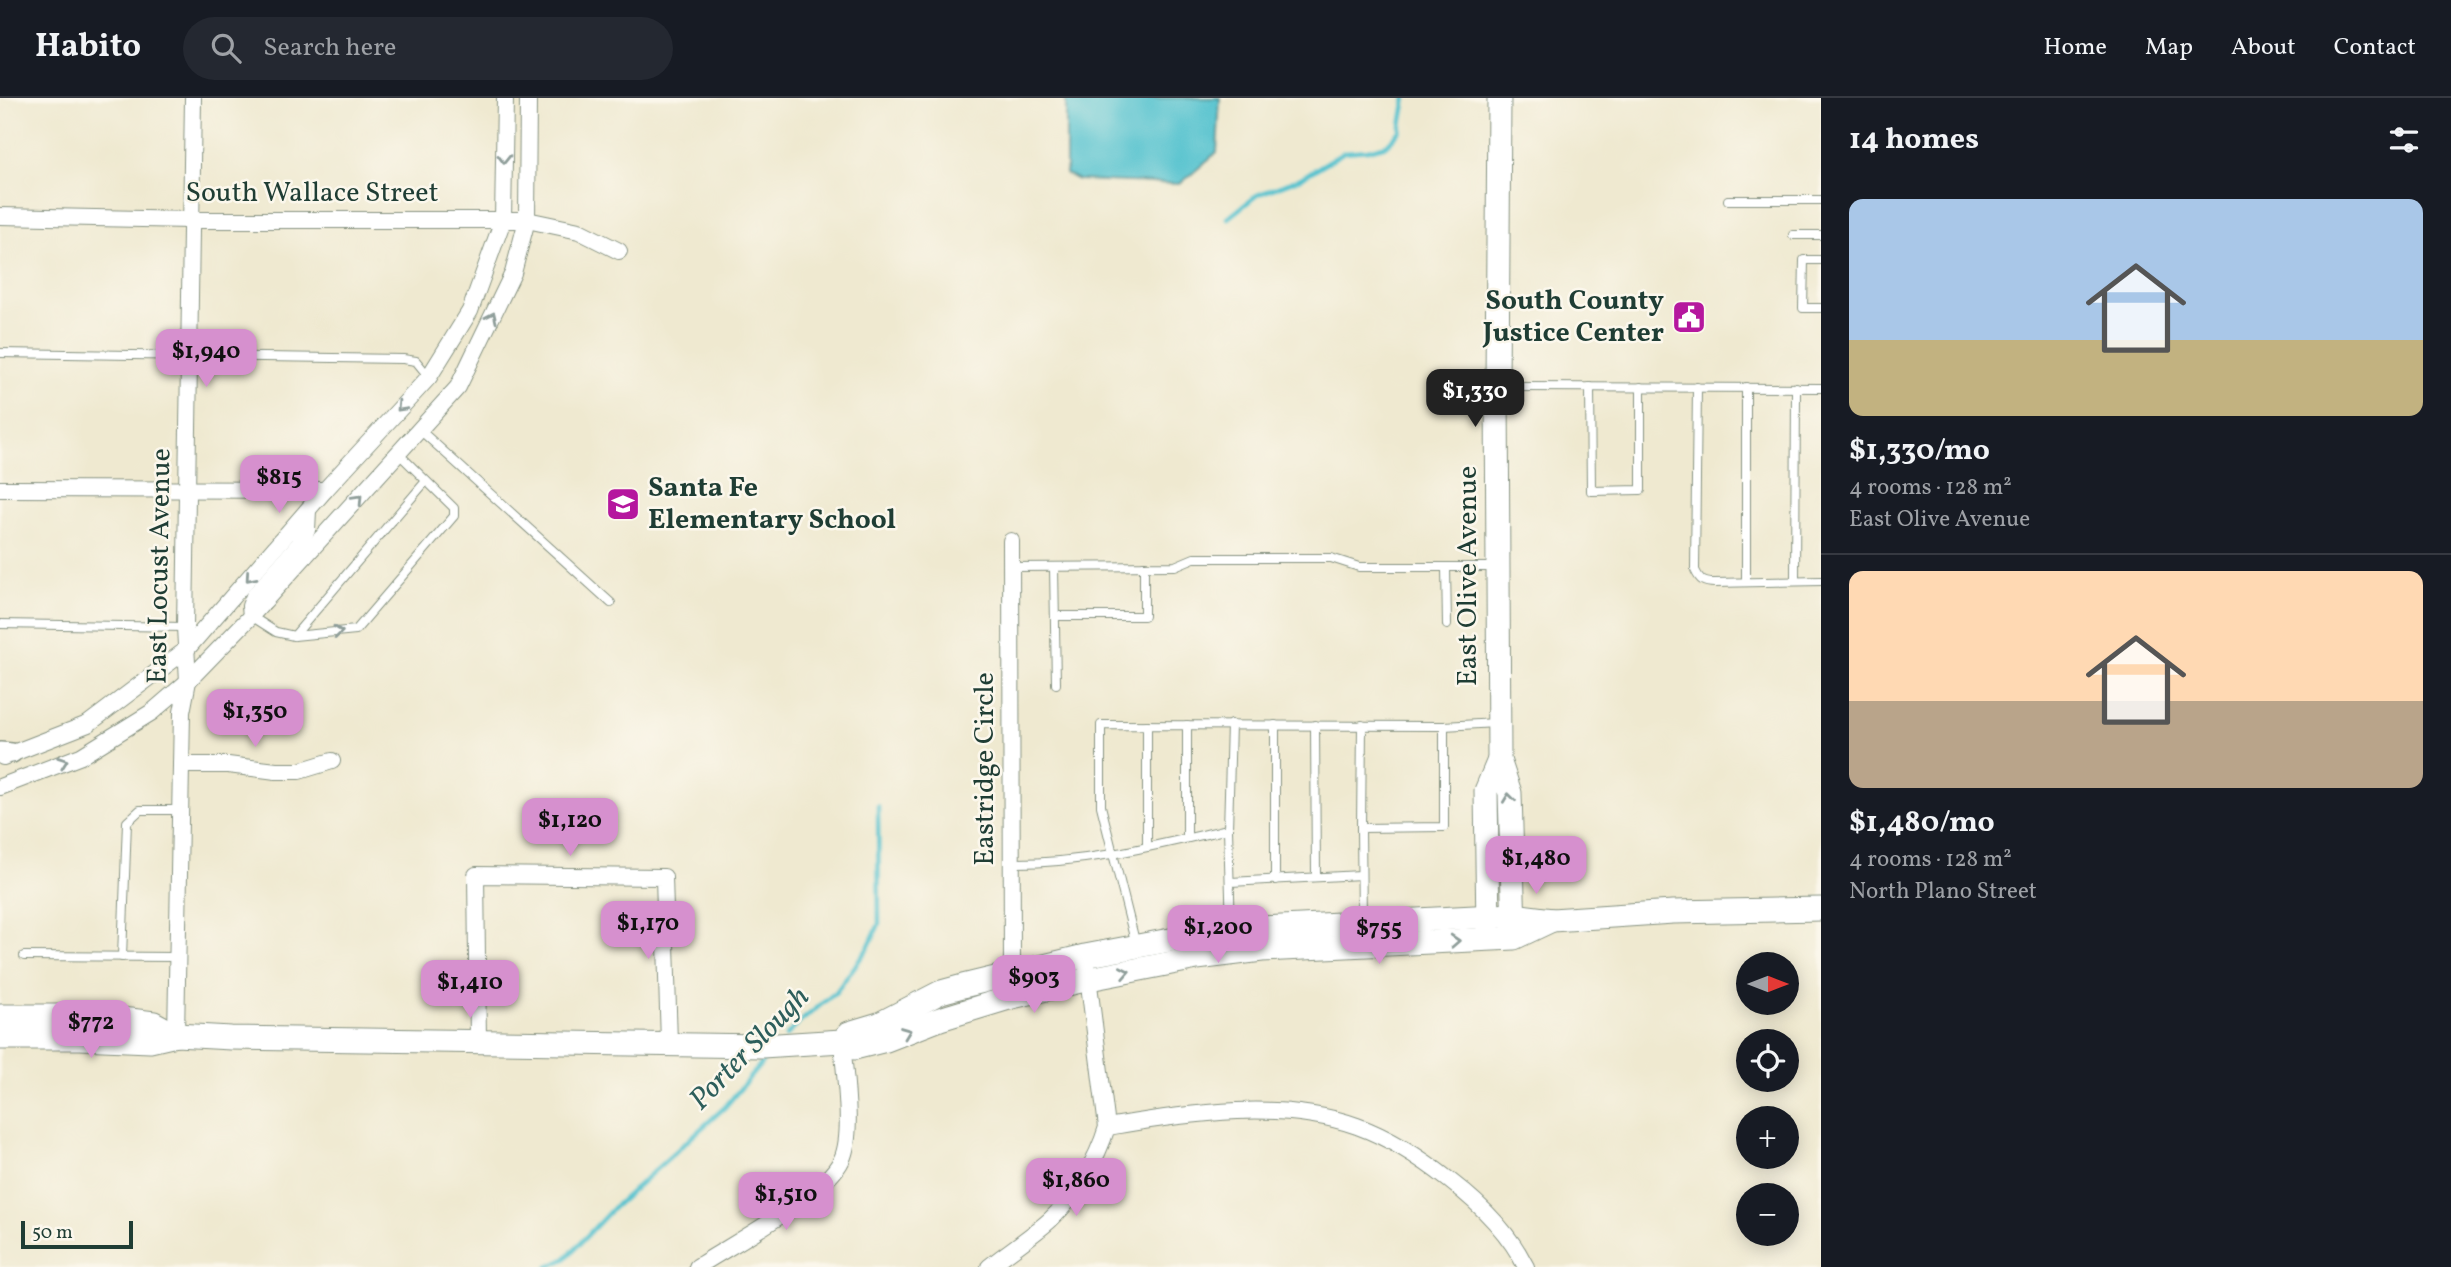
<!DOCTYPE html>
<meta charset="utf-8">
<style>
:root{--surface:#171b24;--page:#242831;--text:#f1f3f6;--muted:#9ea1a6;--line:#363941;--accent:#d690ce}
body{margin:0;font-family:Vollkorn,serif;background:var(--page);color:var(--text);height:100vh;display:flex;flex-direction:column;font-size:26px;white-space:nowrap}
*{box-sizing:border-box;margin:0}
p{font-size:23px;color:var(--muted)}
.icon{flex:none;width:38px;height:38px;fill:none;stroke:currentColor;stroke-width:2;stroke-linecap:round;stroke-linejoin:round}
.map{position:relative;flex:1;overflow:hidden}
.panel{display:flex;flex-direction:column;background:var(--surface);width:630px}
.panel>*{flex:none}
.needle{width:46px;rotate:90deg}
.controls{position:absolute;left:1736px;top:854px;display:grid;gap:14px}
.controls a{display:grid;place-items:center;width:63px;height:63px;border-radius:50%;background:var(--surface);box-shadow:0 4px 18px #0003;font-size:35px}
.scale{position:absolute;left:21px;bottom:18px;width:112px;box-sizing:border-box;padding-left:7px;border:4px solid #1f3d34;border-top:0;font-size:19px;line-height:24px;white-space:nowrap;color:#1f3d34;-webkit-text-stroke:5px #fbf7ec;paint-order:stroke}
.price{position:absolute;translate:-50% -60px;padding:0 16px;border-radius:14px;background:var(--accent);color:#111;font-size:23px;line-height:46px;filter:drop-shadow(0 2px 4px #0008)}
.price::after{content:'';position:absolute;left:50%;top:42px;width:21px;height:16px;margin-left:-10px;background:inherit;clip-path:polygon(0 0,100% 0,50% 100%)}
.price.current{background:#222;color:#fff}
ul{padding:0;list-style:none}
li{display:grid;align-content:center;gap:14px;height:371px;padding:0 28px}
li+li{border-top:2px solid var(--line)}
li span{display:grid;place-items:center;height:217px;border-radius:14px;color:#555}
li>.icon{margin-inline-start:auto}
span .icon{width:126px;height:126px;fill:#fffc;stroke-width:1}
li b{font-size:30px}
h2{display:flex;justify-content:space-between;align-items:center;height:84px;padding:0 28px;font-size:30px}
header{display:flex;align-items:center;gap:42px;box-sizing:border-box;height:98px;padding:0 35px;background:var(--surface);border-bottom:2px solid var(--line)}
header strong{font-size:33px}
nav{display:flex;gap:38px;margin-inline-start:auto;font-size:24px}
.search{width:490px;height:63px;background:var(--page);display:flex;align-items:center;gap:18px;box-sizing:border-box;padding:0 24px;border-radius:38px;color:var(--muted);font-size:26px}
main{display:flex;flex:1;min-height:0}
.map>svg:first-child{display:block}
</style>
<header>
<strong>Habito</strong>
<div class="search"><svg class="icon" aria-label="search" viewBox="0 0 24 24"><circle cx="10" cy="10" r="6"/><path d="M15 15l6 6"/></svg>Search here</div>
<nav><a>Home</a><a>Map</a><a>About</a><a>Contact</a></nav>
</header>
<main>
<div class="map">
<svg width="1821" height="1169" viewBox="0 0 1821 1169">
<rect width="100%" height="100%" fill="#fbf7ec"/>
<filter id="ink" filterUnits="userSpaceOnUse"><feTurbulence type="fractalNoise" baseFrequency=".0143" numOctaves="2"/><feDisplacementMap in="SourceGraphic" scale="14" xChannelSelector="R" yChannelSelector="G"/><feConvolveMatrix kernelMatrix="1 2 1 2 8 2 1 2 1" color-interpolation-filters="sRGB"/></filter>
<filter id="wash" filterUnits="userSpaceOnUse"><feTurbulence type="fractalNoise" baseFrequency=".00686" numOctaves="4" result="noise"/><feDisplacementMap in="SourceGraphic" scale="28" xChannelSelector="R" yChannelSelector="G"/><feGaussianBlur stdDeviation="1.57" result="paint"/><feColorMatrix in="noise" values="0 0 0 0 0 0 0 0 0 0 0 0 0 0 0 0 0 1.4 0 .05"/><feComposite in="paint" operator="in"/></filter>
<g filter="url(#wash)">
<rect width="100%" height="100%" fill="#efe9d0"/>
<polygon fill="#57c3cf" stroke="#3b8082" stroke-width="2" points="1066,0 1220,0 1217,54 1180,86 1078,82 1066,76"/>
<g fill="none" stroke-linecap="round" stroke-linejoin="round">
<g stroke="#57c3cf" stroke-width="4.5">
<polyline points="1228,120 1257,97 1301,80 1344,54 1368,52 1387,47 1400,33 1406,0"/>
<polyline points="786,938 800,924 836,894 868,850 879,826 878,708"/>
<polyline points="548,1169 565,1161 613,1110 725,1009 770,955"/>
</g>
</g>
</g>
<g filter="url(#ink)">
<g fill="none" stroke-linecap="round" stroke-linejoin="round">
<g stroke="#879382" stroke-width="10">
<g id="service">
<polyline points="1728,102 1821,102"/>
<polyline points="1793,137 1821,137"/>
<polyline points="1821,162 1804,162 1803,210 1821,210"/>
<polyline points="0,255 403,261 416,263 429,279"/>
<polyline points="1498,289 1821,290"/>
<polyline points="1590,289 1591,393 1641,392 1641,289"/>
<path d="M1697 289 1695 472C1700 483 1704 485 1715 485L1821 483"/>
<polyline points="1746,289 1746,484"/>
<polyline points="420,332 611,505"/>
<polyline points="1011,469 1175,468 1194,460 1331,460 1359,469 1495,469"/>
<polyline points="1054,469 1056,586"/>
<polyline points="1446,469 1447,527"/>
<polyline points="1795,483 1796,289"/>
<polyline points="251,518 276,534 294,538 356,532 454,418 454,410 399,356"/>
<polyline points="1055,518 1144,518 1144,468"/>
<polyline points="0,526 185,529"/>
<polyline points="294,538 426,383"/>
<polyline points="1231,626 1228,731 1231,831"/>
<polyline points="1147,627 1147,749"/>
<polyline points="1187,627 1187,740"/>
<polyline points="1275,627 1275,782"/>
<polyline points="1315,627 1316,779"/>
<polyline points="1361,730 1362,627"/>
<path d="M1011 765C1085 766 1157 747 1228 731"/>
<polyline points="1231,784 1361,777"/>
<polyline points="1362,823 1361,730 1444,729 1444,628"/>
<polyline points="1136,847 1101,708 1101,627 1444,628 1496,625"/>
<polyline points="24,858 177,859"/>
<polyline points="122,859 127,724 140,712 180,712"/>
</g>
</g>
<g stroke="#879382" stroke-width="18">
<g id="minor">
<polyline points="0,118 190,122 527,122 579,133 619,153"/>
<polyline points="0,391 325,392"/>
<polyline points="1011,443 1012,883"/>
<polyline points="251,518 250,508 254,498 300,445 307,432 308,412"/>
<polyline points="3,659 88,626 186,552 325,392 429,279 470,213 503,122 505,0"/>
<polyline points="181,667 228,667 276,673 299,673 332,663"/>
<polyline points="0,689 81,658 152,614 188,583 251,518 458,289 513,175 527,122 528,0"/>
<polyline points="176,937 182,614 188,583 185,529 193,0"/>
<polyline points="478,943 476,777 664,779 669,945"/>
<path d="M1107 1029C1188 1016 1277 1000 1357 1028 1390 1040 1421 1060 1449 1082 1479 1105 1509 1134 1526 1169"/>
<path d="M697 1169C732 1146 826 1097 842 1061 854 1035 844 973 842 943"/>
<path d="M989 1169C1009 1153 1031 1139 1050 1122 1075 1099 1097 1062 1107 1029L1087 871"/>
</g>
</g>
<g stroke="#879382" stroke-width="22">
<polyline id="tertiary" points="0,654 12,655"/>
</g>
<g stroke="#879382" stroke-width="25">
<g id="secondary">
<polyline points="1499,0 1497,289 1499,662 1510,695 1514,831"/>
<polyline points="1488,831 1486,693 1499,662"/>
<polyline points="0,918 84,918 130,922 154,925 176,937"/>
<polyline points="0,940 80,940 150,943 176,937 231,940 762,948 842,943 854,950 886,942 940,921 1012,899 1089,881 1197,860 1262,852 1514,840 1552,822"/>
<polyline points="842,943 849,935 879,926 941,894 963,888 1085,858 1223,832 1513,817 1552,822 1673,814 1821,811"/>
</g>
</g>
<use href="#service" stroke="#fff" stroke-width="8"/>
<use href="#minor" stroke="#fff" stroke-width="16"/>
<use href="#tertiary" stroke="#fff" stroke-width="19"/>
<use href="#secondary" stroke="#fff" stroke-width="23"/>
</g>
<defs><path id="oneway-chevron" d="M-2-3.5L2.5 0L-2 3.5" fill="none" stroke-width="1.6" stroke-linecap="round" stroke-linejoin="round" transform="scale(1.75)"/></defs>
<g stroke="#8f9e9a">
<use href="#oneway-chevron" transform="translate(504 61) rotate(91)"/>
<use href="#oneway-chevron" transform="translate(492 219) rotate(-65)"/>
<use href="#oneway-chevron" transform="translate(401 309) rotate(133)"/>
<use href="#oneway-chevron" transform="translate(358 401) rotate(-47)"/>
<use href="#oneway-chevron" transform="translate(250 479) rotate(131)"/>
<use href="#oneway-chevron" transform="translate(338 534) rotate(-6)"/>
<use href="#oneway-chevron" transform="translate(63 664) rotate(-20)"/>
<use href="#oneway-chevron" transform="translate(1509 700) rotate(-97)"/>
<use href="#oneway-chevron" transform="translate(1455 843) rotate(-3)"/>
<use href="#oneway-chevron" transform="translate(1125 874) rotate(-11)"/>
<use href="#oneway-chevron" transform="translate(906 934) rotate(-21)"/>
</g>
</g>
<defs>
<g id="civic-square" transform="scale(1.75)"><rect x="-9" y="-9" width="18" height="18" rx="4" fill="#b5179e" stroke="#fbf7ec"/><path d="M-.6-6.5H3V-4.5H.6V-3L4-1V1h2V6H-6V1h2V-1L-.6-3ZM-1.2 2.5V6h2.4V2.5Z" fill="#fff"/></g>
<g id="school-square" transform="scale(1.75)"><rect x="-9" y="-9" width="18" height="18" rx="4" fill="#b5179e" stroke="#fbf7ec"/><path d="M0-5L7-2L0 1L-7-2ZM-4 1L0 2.5L4 1V4Q0 6-4 4Z" fill="#fff"/></g>
</defs>
<g fill-rule="evenodd">
<use href="#civic-square" x="1689" y="219"/>
<use href="#school-square" x="623" y="406"/>
</g>
<g text-anchor="middle" dominant-baseline="central" stroke-width="5" stroke-linejoin="round" paint-order="stroke">
<g font-size="28" fill="#1f3d34" stroke="#fbf7ec">
<text x="312" y="95">South Wallace Street</text>
<text transform="translate(160 468) rotate(-89)">East Locust Avenue</text>
<text transform="translate(1468 478) rotate(-90)">East Olive Avenue</text>
<text transform="translate(985 671) rotate(-90)">Eastridge Circle</text>
</g>
<g font-size="28" font-weight="bold" fill="#1f3d34" stroke="#fbf7ec" text-anchor="end">
<text x="1664" y="203">South County<tspan x="1664" dy="32">Justice Center</tspan></text>
<text x="648" y="390" text-anchor="start">Santa Fe<tspan x="648" dy="32">Elementary School</tspan></text>
</g>
<g font-size="30" font-style="italic" fill="#2d5e5b" stroke="#fbf7ec">
<text transform="translate(750 951) rotate(-46)">Porter Slough</text>
</g>
</g>
</svg>
<div class="controls">
<a><svg class="needle" viewBox="-14 -14 28 28"><path d="M0-13l5 13h-10z" fill="#e53935"/><path d="M0 13l5-13h-10z" fill="#9ea1a6"/></svg></a>
<a><svg class="icon" aria-label="locate" viewBox="0 0 24 24"><circle cx="12" cy="12" r="6"/><path d="M12 2v4M12 18v4M2 12h4M18 12h4"/></svg></a>
<a>+</a>
<a>−</a>
</div>
<div class="scale">50 m</div>
<b class="price" style="left:206px;top:291px">$1,940</b>
<b class="price current" style="left:1475px;top:331px">$1,330</b>
<b class="price" style="left:279px;top:417px">$815</b>
<b class="price" style="left:255px;top:651px">$1,350</b>
<b class="price" style="left:570px;top:760px">$1,120</b>
<b class="price" style="left:1536px;top:798px">$1,480</b>
<b class="price" style="left:648px;top:863px">$1,170</b>
<b class="price" style="left:1218px;top:867px">$1,200</b>
<b class="price" style="left:1379px;top:868px">$755</b>
<b class="price" style="left:1034px;top:917px">$903</b>
<b class="price" style="left:470px;top:922px">$1,410</b>
<b class="price" style="left:91px;top:962px">$772</b>
<b class="price" style="left:1076px;top:1120px">$1,860</b>
<b class="price" style="left:786px;top:1134px">$1,510</b>
</div>
<section class="panel">
<h2>14 homes<svg class="icon" aria-label="filters" viewBox="0 0 24 24"><path d="M4 7h16M4 17h16"/><circle cx="9" cy="7" r="2"/><circle cx="15" cy="17" r="2"/></svg></h2>
<ul>
<li><span style="background:linear-gradient(#a9c7e8 65%,#c2b280 0)"><svg class="icon" aria-label="home" viewBox="0 0 24 24"><path d="M3 11l9-7 9 7M6 9v11h12V9"/></svg></span><div><b>$1,330/mo</b><p>4 rooms · 128 m²</p><p>East Olive Avenue</p></div></li>
<li><span style="background:linear-gradient(#ffd9b3 60%,#b9a48a 0)"><svg class="icon" aria-label="home" viewBox="0 0 24 24"><path d="M3 11l9-7 9 7M6 9v11h12V9"/></svg></span><div><b>$1,480/mo</b><p>4 rooms · 128 m²</p><p>North Plano Street</p></div></li>
</ul>
</section>
</main>
